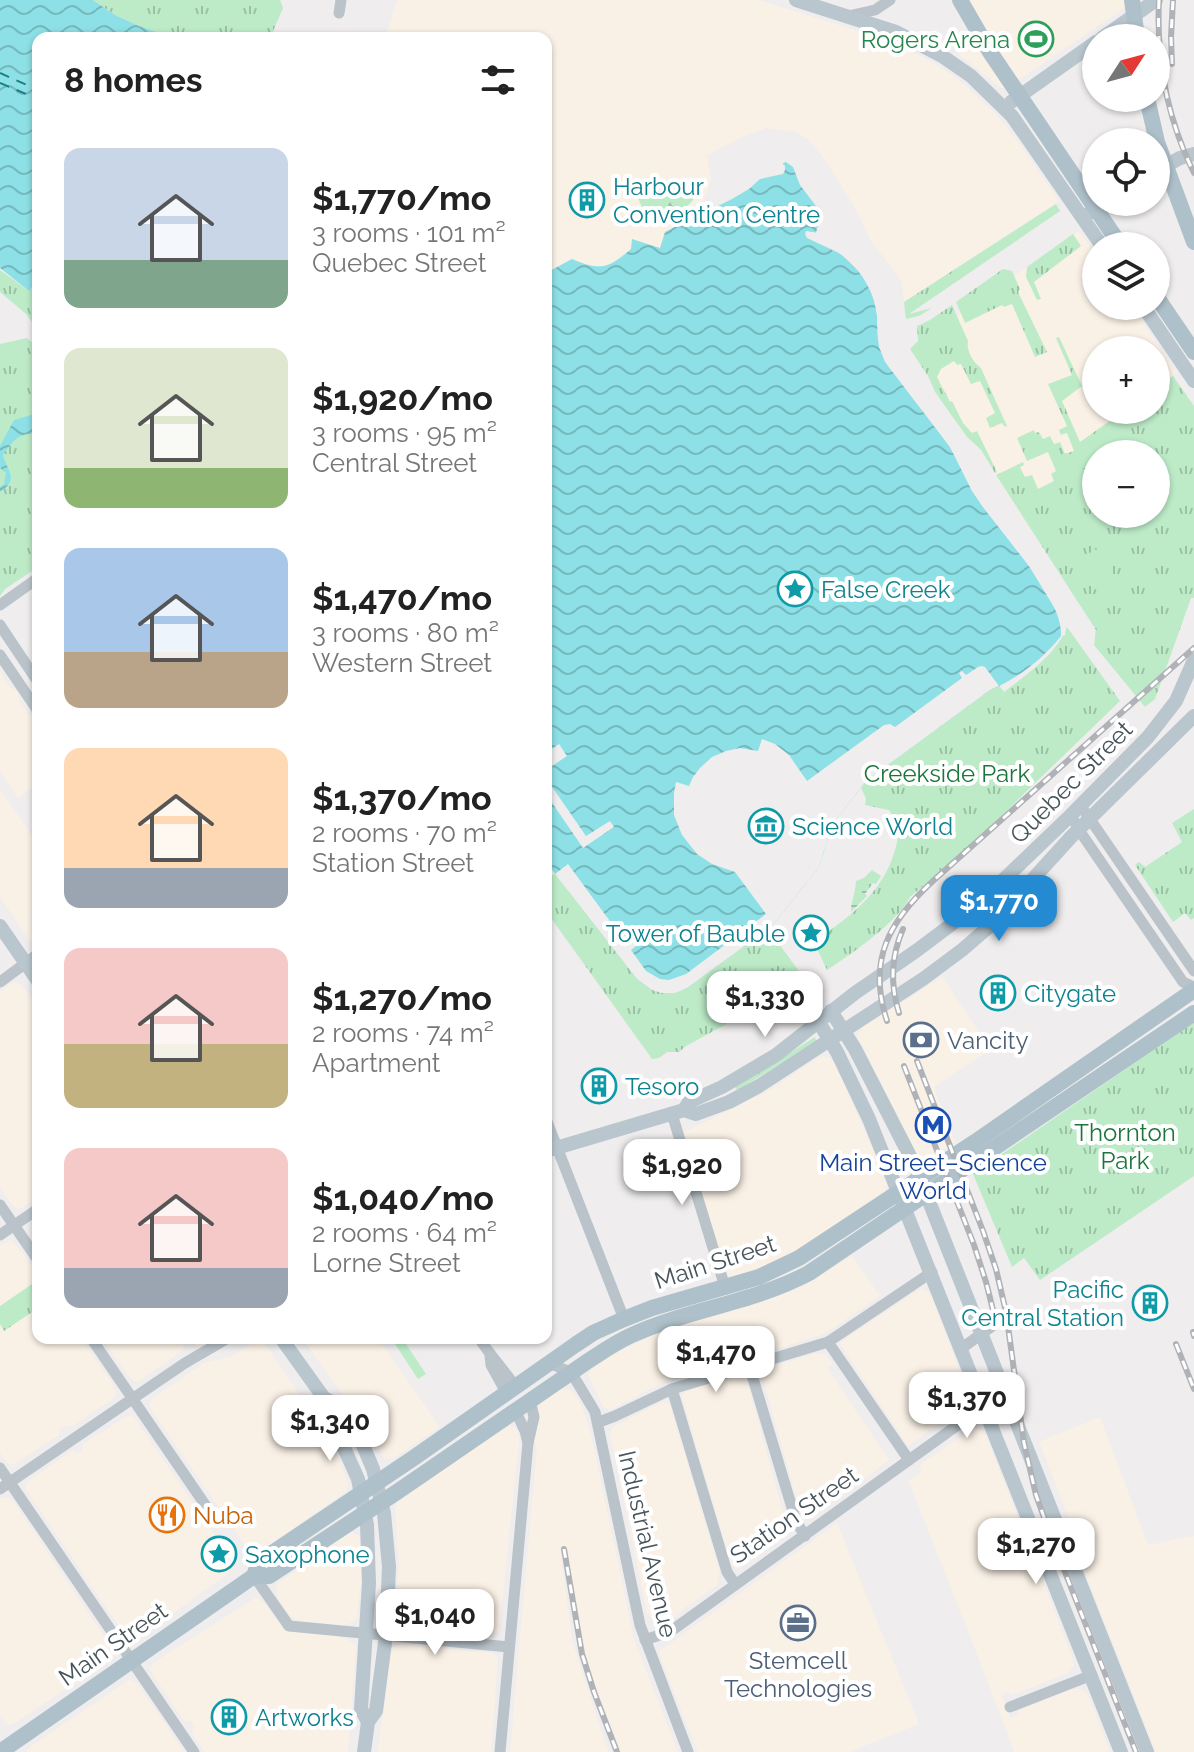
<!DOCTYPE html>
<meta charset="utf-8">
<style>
:root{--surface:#fff;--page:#f6f6f6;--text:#222;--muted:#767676;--accent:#248ad2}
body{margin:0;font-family:Raleway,sans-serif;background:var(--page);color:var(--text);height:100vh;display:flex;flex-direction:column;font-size:30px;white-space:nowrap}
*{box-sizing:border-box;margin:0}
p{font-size:26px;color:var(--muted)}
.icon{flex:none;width:44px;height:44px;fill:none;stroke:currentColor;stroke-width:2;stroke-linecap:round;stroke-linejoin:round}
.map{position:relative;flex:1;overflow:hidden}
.details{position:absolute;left:32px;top:32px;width:520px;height:1312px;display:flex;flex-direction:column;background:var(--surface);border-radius:16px;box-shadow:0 2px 6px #0004}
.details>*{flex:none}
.needle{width:52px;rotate:54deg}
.fabs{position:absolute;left:1082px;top:24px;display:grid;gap:16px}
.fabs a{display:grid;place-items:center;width:88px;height:88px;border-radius:50%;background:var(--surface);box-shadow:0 2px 6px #0004;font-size:40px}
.price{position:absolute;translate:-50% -68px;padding:0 18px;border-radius:16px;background:#fff;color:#222;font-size:26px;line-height:52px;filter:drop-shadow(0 2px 4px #0008)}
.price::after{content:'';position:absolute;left:50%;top:48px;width:24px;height:18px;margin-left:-12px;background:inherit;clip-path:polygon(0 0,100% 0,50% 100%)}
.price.selected{background:var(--accent);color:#fff}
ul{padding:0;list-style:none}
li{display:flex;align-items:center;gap:24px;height:200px;padding:0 32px}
li span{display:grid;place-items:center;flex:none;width:224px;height:160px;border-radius:16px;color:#555}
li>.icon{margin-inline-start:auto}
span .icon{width:96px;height:96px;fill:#fffc;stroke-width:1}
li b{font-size:34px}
h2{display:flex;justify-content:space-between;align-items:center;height:96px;padding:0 32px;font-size:34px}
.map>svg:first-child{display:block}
</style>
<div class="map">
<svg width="1194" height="1752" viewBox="0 0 1194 1752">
<defs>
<pattern id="grass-tufts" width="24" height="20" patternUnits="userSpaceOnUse" patternTransform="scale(2)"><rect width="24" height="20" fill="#bdebc8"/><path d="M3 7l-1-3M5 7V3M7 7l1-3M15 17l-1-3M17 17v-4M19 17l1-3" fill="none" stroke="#9bc1a5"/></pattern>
<pattern id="forest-firs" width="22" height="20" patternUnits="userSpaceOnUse" patternTransform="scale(2)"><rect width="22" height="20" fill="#bdebc8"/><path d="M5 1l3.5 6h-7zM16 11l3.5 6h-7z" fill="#9bc1a5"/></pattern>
<pattern id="wetland-marsh" width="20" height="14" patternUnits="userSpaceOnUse" patternTransform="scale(2)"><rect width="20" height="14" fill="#bdebc8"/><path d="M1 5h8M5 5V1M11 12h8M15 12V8" fill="none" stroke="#9bc1a5"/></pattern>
<pattern id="water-waves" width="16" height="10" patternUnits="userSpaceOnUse" patternTransform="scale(2)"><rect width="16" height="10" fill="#8de0e5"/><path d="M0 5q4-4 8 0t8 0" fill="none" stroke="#75b8bd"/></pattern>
</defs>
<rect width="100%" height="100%" fill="#efeded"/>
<g fill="#faf1e6">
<polygon points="397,0 759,0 877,37 903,47 939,66 965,85 998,116 1014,136 1059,201 904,302 901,280 871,241 854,206 826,161 809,140 795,132 767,128 751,133 707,155 711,180 699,214 665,232 660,249 631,249 608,265 591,267 572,259 546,273 546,38 385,38"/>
<polygon points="951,0 1136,0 1005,89 1000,87 956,52 968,30"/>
<polygon points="1079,231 1096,255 1096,306 1131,306 1177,373 1156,388 1156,350 1096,350 1096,410 1125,410 1080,443 1087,459 1022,516 981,451 967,437 935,392 928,376 910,349"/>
<polygon points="0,667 2,676 10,687 17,691 20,702 28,714 36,718 38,722 38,783 18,798 0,772"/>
<polygon points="0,789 38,844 38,943 35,944 29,940 0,897"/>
<polygon points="942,977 991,1049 934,1087 955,1142 925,1161 918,1156 857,1036 863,1027"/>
<polygon points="14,982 22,985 38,1008 38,1198 20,1209 12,1205 0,1188 0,991"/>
<polygon points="824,1056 830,1058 835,1064 887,1181 887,1187 883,1192 791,1255 758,1269 726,1280 682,1133 770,1090 819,1057"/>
<polygon points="11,1240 20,1249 38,1275 38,1338 81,1338 112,1383 116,1394 114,1398 71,1427 66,1425 59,1430 59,1435 13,1465 6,1462 0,1453 0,1245"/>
<polygon points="852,1256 880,1296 830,1330 821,1335 757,1355 677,1375 610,1410 603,1406 588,1375 592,1368 614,1354 656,1333 770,1299 807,1284"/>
<polygon points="920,1289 927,1291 931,1295 970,1398 967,1404 908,1446 840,1344 842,1341"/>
<polygon points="102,1338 209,1338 204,1344 198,1347 190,1342 183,1346 184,1349 138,1382 129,1377"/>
<polygon points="259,1338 264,1342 325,1433 338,1458 349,1485 347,1491 256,1554 248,1550 151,1409 149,1403 153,1398 204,1363 233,1356"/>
<polygon points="302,1338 378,1338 437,1423 438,1428 394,1458 388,1459 384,1458 357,1415"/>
<polygon points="817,1353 824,1354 833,1363 827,1368 889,1460 810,1518 806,1519 801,1515 761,1372 764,1369"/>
<polygon points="740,1375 744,1376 747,1381 788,1531 786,1536 739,1569 731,1565 682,1396 686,1391"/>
<polygon points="562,1388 572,1391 576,1396 584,1412 591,1434 634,1640 678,1752 621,1752 597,1691 584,1650 566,1548 560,1547 572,1640 608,1752 510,1752 537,1446 534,1442 538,1409 542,1402"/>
<polygon points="662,1402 670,1405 720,1573 717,1585 667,1621 662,1622 651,1619 647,1613 610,1433 613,1427"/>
<polygon points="132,1416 136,1420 234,1563 233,1570 138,1639 132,1641 126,1637 25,1488 27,1482 69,1453 73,1451 77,1454 82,1450 83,1444 126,1417"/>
<polygon points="1100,1417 1148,1545 1194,1536 1194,1752 1156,1752 1084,1570 1089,1568 1039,1442"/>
<polygon points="509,1426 515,1427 518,1432 519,1440 499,1632 492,1634 399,1627 394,1620 399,1564 395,1508 397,1501 500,1429"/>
<polygon points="972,1429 979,1429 985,1433 1074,1662 1074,1666 1067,1673 1014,1694 1011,1694 1008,1691 1001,1694 1010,1718 1018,1715 1019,1710 1073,1689 1081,1689 1088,1695 1110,1752 1014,1752 1000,1713 909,1481 921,1472 920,1465"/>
<polygon points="4,1497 12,1500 112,1648 114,1654 111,1659 15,1723 8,1725 0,1717 0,1499"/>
<polygon points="837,1523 919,1724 849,1752 698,1752 660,1657 660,1651"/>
<polygon points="353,1533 358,1535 361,1539 361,1580 357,1618 353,1622 343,1625 300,1621 292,1618 278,1599 277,1584 348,1534"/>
<polygon points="255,1598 259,1599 266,1605 284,1630 332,1633 352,1642 356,1645 348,1752 205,1752 192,1733 194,1727 190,1721 184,1721 152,1673 150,1669 153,1663"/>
<polygon points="400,1644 492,1653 498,1658 491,1752 378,1752 390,1650 394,1646"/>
<polygon points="131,1680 137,1683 184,1752 27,1752 30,1747 127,1681"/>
</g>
<g fill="url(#grass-tufts)" fill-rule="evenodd">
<polygon points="93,0 280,0 283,8 270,38 175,38 139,26 115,15"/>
<polygon points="1056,204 1060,211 909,314 932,308 919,316 906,319 904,302"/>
<polygon points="1073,234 1081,246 1034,282 1041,299 1037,300 1026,277 1027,267"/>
<polygon points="1003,269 1012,271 1020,289 1018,292 1047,352 1035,357 1012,304 1004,307 1002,305 965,323 956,302"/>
<polygon points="0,270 29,291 38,280 38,330 26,314 0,292"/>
<path d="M952 305 968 341C966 351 973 362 981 368L1007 426 1005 427 1002 423 990 428 986 418 995 413 980 381 971 384 961 364 957 365 954 361 941 369 937 377C941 386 946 393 950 402L952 401 963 423 972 433 977 431 997 472 995 473 981 450 967 437 935 392 928 376 910 349 918 341 917 326 930 320Z"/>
<path d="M1059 337 1082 386 1062 401 1080 442 1125 410H1156V388L1173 376 1194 406V598H1191L1155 699 1145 707 1094 645 1096 630 996 475 1023 462 1024 465 1020 467 1025 477 1032 475 1038 489 1054 481 1051 474 1056 471 1048 452 1027 461 1017 438 1034 430 1035 433 1039 432 1043 439 1050 436 1054 444 1060 442 1065 454 1074 451 1067 433 1061 435 1059 430 1067 426 1048 384 1072 375 1056 338ZM1096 454H1156V514H1096Z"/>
<polygon points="27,338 38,348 38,567 5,589 0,596 0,344"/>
<path d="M1067 627 1120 701 968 848 910 897C899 921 849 956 827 970L814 942C846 919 878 897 892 859 896 849 898 838 900 827L889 810 865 805 866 799 857 778 985 667 1004 692C1027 674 1056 655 1067 627Z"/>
<polygon points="1194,809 1194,918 1191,920 1185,913 1173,922 1135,865 1139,862 1145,867 1182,842 1172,823"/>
<polygon points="568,864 760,918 804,978 791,980 780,985 723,1026 686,1046 679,1052 667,1052 659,1058 652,1059 546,911 546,880"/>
<polygon points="1194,1022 1194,1176 1040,1280 1024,1258 1012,1267 973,1174"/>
<polygon points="815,1037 816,1041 738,1090 735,1087"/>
<polygon points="35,1282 38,1286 38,1308 4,1331 0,1324 0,1306"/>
<polygon points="391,1338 402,1338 426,1374 418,1379"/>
</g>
<path fill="url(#forest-firs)" d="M660 179 681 182 696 181C704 205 670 218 650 218 642 207 635 199 639 185L650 180Z"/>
<path fill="url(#wetland-marsh)" d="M872 870 881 876 876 884 873 883 865 894 867 896 851 912C850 905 856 891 856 881L864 878Z"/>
<g fill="#bdebc8">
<polygon points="1090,465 1096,473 1096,507 1074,476"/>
<polygon points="1095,549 1115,576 1096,590 1076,563"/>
</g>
<g fill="url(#water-waves)">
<polygon points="0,0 93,0 115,15 139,26 175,38 38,38 38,280 29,291 0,268"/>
<path d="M786 162 793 167 800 185 819 210 820 218 815 236C823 243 831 247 839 253 858 266 871 286 876 308 879 321 875 337 881 350 898 384 926 412 948 444 958 459 964 477 974 493 982 507 993 519 1003 532 1022 557 1063 605 1061 636 1044 658 1016 680 990 690L866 781 832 825 819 867 772 926 687 988C665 997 655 993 637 979L546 862V273L572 259C600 271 608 269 631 249L632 239 660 248 665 232 699 214 702 209 759 177 783 169V163Z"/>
<path d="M38 413V433C19 433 14 439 3 455 7 471 20 479 0 492V487L4 484 6 473 0 468V446L14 420Z"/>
</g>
<g fill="#efeded">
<polygon points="780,161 785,166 785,170 783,174 760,179 749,189 732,199 704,213 699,209 700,205 707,199 757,174 777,169"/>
<polygon points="806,231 819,233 820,237 843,251 864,271 877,294 881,315 883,346 889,360 953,445 976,489 986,505 1032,564 1061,610 1066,626 1065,635 1061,636 1062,626 1057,612 1029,566 983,507 972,491 950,447 885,362 879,347 877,315 873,295 861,273 841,254 807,238 805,234"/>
<polygon points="982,666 985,667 999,686 990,690 866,781 832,825 819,867 772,926 687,988 675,993 662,993 652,990 637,979 555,874 568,864 626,943 636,936 641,942 631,950 646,971 660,979 669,980 686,974 766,914 735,872 712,864 697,854 682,835 674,815 674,793 676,782 689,786 693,777 700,768 712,757 726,751 740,748 758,751 762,739 775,744 789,755 807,781 884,725 890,724 895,727 962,678 959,673 962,671 966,675 978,667"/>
<polygon points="559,744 567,756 546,770 546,753"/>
<polygon points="546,778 586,836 610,821 614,827 583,848 546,794"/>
</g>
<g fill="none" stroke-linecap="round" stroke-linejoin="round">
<g stroke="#148188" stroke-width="2" stroke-dasharray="10 8" stroke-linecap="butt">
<polyline points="0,73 38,90"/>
<polyline points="0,83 38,99"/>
</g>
<g stroke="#b9c3c9" stroke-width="11">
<polyline points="339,13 341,0"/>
<polyline points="848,16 875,10 890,0"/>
<polyline points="0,605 38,578"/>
<polyline points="0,625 38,682"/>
<polyline points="0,655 38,711"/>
<polyline points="1081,806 1194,971"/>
<polyline points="1071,815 1079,830 1183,982 1194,987"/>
<polyline points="0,982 38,954"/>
<polyline points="672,1114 725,1287"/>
<polyline points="546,1119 624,1319"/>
<polyline points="0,1205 38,1260"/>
<polyline points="0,1235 38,1209"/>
<polyline points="91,1338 206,1506"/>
<path d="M479 1338C490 1355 503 1369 515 1386"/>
<polyline points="828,1342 909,1460"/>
<polyline points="962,1348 995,1324"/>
<polyline points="490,1356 491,1365 506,1392"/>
<polyline points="548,1363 571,1372 595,1412 640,1625 688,1752"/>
<polyline points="749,1365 796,1521 805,1536"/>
<polyline points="672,1389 727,1572 735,1584"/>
<polyline points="515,1410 525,1431 528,1443"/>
<polyline points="599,1422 615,1416 672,1389 828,1342 932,1272"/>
<polyline points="0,1468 194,1752"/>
<polyline points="0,1489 185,1363 228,1338"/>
<polyline points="254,1576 289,1626 509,1647"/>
<polyline points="645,1640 671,1631 1005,1391"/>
<polyline points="1010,1707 1092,1675"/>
<polyline points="500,1752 528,1443 534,1417 530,1400"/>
</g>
<g stroke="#b9c6ce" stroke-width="14">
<polyline points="796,0 896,32 942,56 971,76 1012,116 1102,246"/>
<polyline points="1102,38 1156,0"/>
<polyline points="1011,102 1096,42"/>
<polyline points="1156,171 1180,158 1194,154"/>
<polyline points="1086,215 1109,202"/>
<polyline points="1143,306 1194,381"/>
<polyline points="0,926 38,981"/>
<polyline points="831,1011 855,1049 915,1166 1147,1752"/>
<polyline points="818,1021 837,1052 869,1119 1121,1752"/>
<polyline points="684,1110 689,1102 722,1087 776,1055 855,993 916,951 976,906 1071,815 1148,737 1176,701 1194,660"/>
<polyline points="546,1151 684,1110 696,1114 729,1102 759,1086 923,979 962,950 992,924 1071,837 1194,716"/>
<polyline points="281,1338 324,1398 341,1407 347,1417 360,1438 373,1469 384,1513 389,1567 386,1635 376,1711 368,1722 364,1752"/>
<polyline points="324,1398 326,1417 345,1450 358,1479 367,1525 369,1583 361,1709 368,1722"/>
</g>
<g stroke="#aec0ca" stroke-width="16">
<polyline points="1156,296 1194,352"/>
<path d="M254 1576H269L397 1492 588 1361C602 1352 616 1342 632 1335 689 1309 753 1303 809 1273L1194 1013"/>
<polyline points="0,1752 254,1576 259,1562 415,1457 575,1345 593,1333 624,1319 652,1308 759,1277 799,1258 975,1142 1194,990"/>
</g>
<g stroke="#afb3b7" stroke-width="6">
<g id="rail">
<path d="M1159 0C1156 61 1167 118 1194 173"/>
<polyline points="1172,64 1171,37 1173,0"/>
<path d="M899 1013C890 984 891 956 903 929"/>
<path d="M887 1021C867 960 889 921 934 880L1194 648"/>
<polyline points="917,1061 983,1231 996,1269 1006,1312 1024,1443 1036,1495 1050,1534 1136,1752"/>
<polyline points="904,1066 974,1245 986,1282 996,1322"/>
<polyline points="1193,1332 1194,1336"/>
<polyline points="1176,1344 1194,1389"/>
<polyline points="564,1549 582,1654 594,1692 617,1752"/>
</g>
</g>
<use href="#rail" stroke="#fff" stroke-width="3" stroke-dasharray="9" stroke-linecap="butt"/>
<g stroke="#aec0ca" stroke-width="16">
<polyline points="960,0 990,52 1121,246"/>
<polyline points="1132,0 1137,38"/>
<polyline points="1147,98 1157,142 1194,242"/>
</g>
</g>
<defs>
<g id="stadium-ring" transform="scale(1.8)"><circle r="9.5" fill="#fff" stroke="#2e9e5b" stroke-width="1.5"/><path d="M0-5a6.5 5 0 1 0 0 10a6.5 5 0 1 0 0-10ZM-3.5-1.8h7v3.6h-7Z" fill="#2e9e5b"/></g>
<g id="building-ring" transform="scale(1.8)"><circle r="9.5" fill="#fff" stroke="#0f9aa8" stroke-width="1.5"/><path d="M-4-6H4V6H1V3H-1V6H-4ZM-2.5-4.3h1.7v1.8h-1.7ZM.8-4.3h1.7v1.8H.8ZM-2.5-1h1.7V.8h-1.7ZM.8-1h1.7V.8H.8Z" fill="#0f9aa8"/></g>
<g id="sight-ring" transform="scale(1.8)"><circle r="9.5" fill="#fff" stroke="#0f9aa8" stroke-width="1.5"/><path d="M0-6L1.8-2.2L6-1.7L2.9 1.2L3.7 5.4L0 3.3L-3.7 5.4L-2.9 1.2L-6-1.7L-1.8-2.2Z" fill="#0f9aa8"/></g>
<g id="museum-ring" transform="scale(1.8)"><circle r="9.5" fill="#fff" stroke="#0f9aa8" stroke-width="1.5"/><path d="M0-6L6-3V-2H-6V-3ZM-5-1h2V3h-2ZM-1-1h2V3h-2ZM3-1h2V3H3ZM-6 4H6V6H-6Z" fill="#0f9aa8"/></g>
<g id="bank-ring" transform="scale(1.8)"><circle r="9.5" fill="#fff" stroke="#5c6f8a" stroke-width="1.5"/><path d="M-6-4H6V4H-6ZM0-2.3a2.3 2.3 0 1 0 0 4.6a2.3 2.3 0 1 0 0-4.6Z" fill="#5c6f8a"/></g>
<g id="metro-ring" transform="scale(1.8)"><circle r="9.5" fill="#fff" stroke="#1a4fb4" stroke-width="1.5"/><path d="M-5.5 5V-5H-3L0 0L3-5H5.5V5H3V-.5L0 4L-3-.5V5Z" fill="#1a4fb4"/></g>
<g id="restaurant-ring" transform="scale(1.8)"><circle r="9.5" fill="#fff" stroke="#e8710a" stroke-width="1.5"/><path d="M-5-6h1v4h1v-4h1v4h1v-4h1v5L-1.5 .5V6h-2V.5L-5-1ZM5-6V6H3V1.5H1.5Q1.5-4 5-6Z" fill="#e8710a"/></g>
<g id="office-ring" transform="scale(1.8)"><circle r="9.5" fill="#fff" stroke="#5c6f8a" stroke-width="1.5"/><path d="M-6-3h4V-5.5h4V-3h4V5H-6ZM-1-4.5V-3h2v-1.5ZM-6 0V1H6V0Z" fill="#5c6f8a"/></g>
</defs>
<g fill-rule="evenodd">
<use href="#stadium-ring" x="1036" y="39"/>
<use href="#building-ring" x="587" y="200"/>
<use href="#sight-ring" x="795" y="589"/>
<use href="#museum-ring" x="766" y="826"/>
<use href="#sight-ring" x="811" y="933"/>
<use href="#building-ring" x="998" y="993"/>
<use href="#bank-ring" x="921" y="1040"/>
<use href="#building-ring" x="599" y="1086"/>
<use href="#metro-ring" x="933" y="1125"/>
<use href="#building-ring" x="1150" y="1303"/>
<use href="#restaurant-ring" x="167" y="1515"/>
<use href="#sight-ring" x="219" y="1554"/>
<use href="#office-ring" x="798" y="1623"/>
<use href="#building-ring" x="229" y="1717"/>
</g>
<g text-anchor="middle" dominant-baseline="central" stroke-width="8" stroke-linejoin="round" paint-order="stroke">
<g font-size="24" fill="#27864d" stroke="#fff" text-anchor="end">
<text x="1010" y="39">Rogers Arena</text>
</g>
<g font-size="24" fill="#0d838f" stroke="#fff" text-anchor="start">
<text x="613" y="186">Harbour<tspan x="613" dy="28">Convention Centre</tspan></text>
<text x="821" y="589">False Creek</text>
<text x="792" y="826">Science World</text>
<text x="785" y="933" text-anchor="end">Tower of Bauble</text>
<text x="1024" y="993">Citygate</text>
<text x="625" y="1086">Tesoro</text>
<text x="1124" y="1289" text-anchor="end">Pacific<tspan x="1124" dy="28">Central Station</tspan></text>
<text x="245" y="1554">Saxophone</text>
<text x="255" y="1717">Artworks</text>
</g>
<g font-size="24" fill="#1c753b" stroke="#fff">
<text x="947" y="773">Creekside Park</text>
<text x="1125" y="1132">Thornton<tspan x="1125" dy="28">Park</tspan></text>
</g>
<g font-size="24" fill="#465359" stroke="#fff">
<text transform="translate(1071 782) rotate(-45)">Quebec Street</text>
<text transform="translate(715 1262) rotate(-18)">Main Street</text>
<text transform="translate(794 1515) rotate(-35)">Station Street</text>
<text transform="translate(648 1544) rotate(77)">Industrial Avenue</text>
<text transform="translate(113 1644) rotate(-35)">Main Street</text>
</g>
<g font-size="24" fill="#4e5e75" stroke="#fff" text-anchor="start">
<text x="947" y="1040">Vancity</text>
<text x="798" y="1660" text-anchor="middle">Stemcell<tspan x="798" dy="28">Technologies</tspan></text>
</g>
<g font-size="24" fill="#164399" stroke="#fff">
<text x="933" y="1162">Main Street–Science<tspan x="933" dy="28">World</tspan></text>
</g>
<g font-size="24" fill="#c56008" stroke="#fff" text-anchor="start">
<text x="193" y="1515">Nuba</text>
</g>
</g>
</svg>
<div class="fabs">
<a><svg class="needle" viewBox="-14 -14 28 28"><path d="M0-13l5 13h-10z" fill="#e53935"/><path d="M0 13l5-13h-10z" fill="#767676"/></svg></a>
<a><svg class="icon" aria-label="locate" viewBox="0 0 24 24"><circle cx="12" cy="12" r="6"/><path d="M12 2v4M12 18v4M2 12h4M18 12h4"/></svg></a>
<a><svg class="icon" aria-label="layers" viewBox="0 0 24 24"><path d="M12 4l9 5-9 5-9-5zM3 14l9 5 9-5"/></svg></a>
<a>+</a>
<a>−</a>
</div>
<b class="price selected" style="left:999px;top:943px">$1,770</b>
<b class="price" style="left:765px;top:1039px">$1,330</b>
<b class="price" style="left:682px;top:1207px">$1,920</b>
<b class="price" style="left:716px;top:1394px">$1,470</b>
<b class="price" style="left:967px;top:1440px">$1,370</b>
<b class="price" style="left:330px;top:1463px">$1,340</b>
<b class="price" style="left:1036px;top:1586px">$1,270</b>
<b class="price" style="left:435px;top:1657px">$1,040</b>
<section class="details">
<h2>8 homes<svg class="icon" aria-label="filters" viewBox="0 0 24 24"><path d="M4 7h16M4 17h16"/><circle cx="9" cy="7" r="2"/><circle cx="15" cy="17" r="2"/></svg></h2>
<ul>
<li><span style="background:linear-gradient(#c9d6e8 70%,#7fa58c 0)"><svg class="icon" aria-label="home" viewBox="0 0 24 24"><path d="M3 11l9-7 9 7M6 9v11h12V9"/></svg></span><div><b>$1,770/mo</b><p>3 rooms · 101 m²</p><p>Quebec Street</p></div></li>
<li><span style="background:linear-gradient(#dfe7d0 75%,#8fb573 0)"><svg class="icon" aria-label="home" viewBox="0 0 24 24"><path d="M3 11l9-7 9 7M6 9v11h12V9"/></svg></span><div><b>$1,920/mo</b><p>3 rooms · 95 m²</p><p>Central Street</p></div></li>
<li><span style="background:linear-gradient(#a9c7e8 65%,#b9a48a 0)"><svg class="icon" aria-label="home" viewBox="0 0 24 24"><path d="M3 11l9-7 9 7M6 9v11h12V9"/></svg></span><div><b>$1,470/mo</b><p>3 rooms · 80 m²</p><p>Western Street</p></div></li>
<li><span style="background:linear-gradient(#ffd9b3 75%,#9aa5b1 0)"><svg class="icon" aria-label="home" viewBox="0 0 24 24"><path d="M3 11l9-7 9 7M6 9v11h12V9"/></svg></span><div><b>$1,370/mo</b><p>2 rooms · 70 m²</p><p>Station Street</p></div></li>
<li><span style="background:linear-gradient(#f6c9c9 60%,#c2b280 0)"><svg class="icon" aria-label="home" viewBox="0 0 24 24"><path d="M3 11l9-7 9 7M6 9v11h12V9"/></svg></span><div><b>$1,270/mo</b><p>2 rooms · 74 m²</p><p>Apartment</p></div></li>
<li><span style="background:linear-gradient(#f6c9c9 75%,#9aa5b1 0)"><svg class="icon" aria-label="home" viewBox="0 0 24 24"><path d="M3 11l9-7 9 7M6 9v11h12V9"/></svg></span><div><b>$1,040/mo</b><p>2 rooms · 64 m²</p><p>Lorne Street</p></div></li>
</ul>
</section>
</div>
